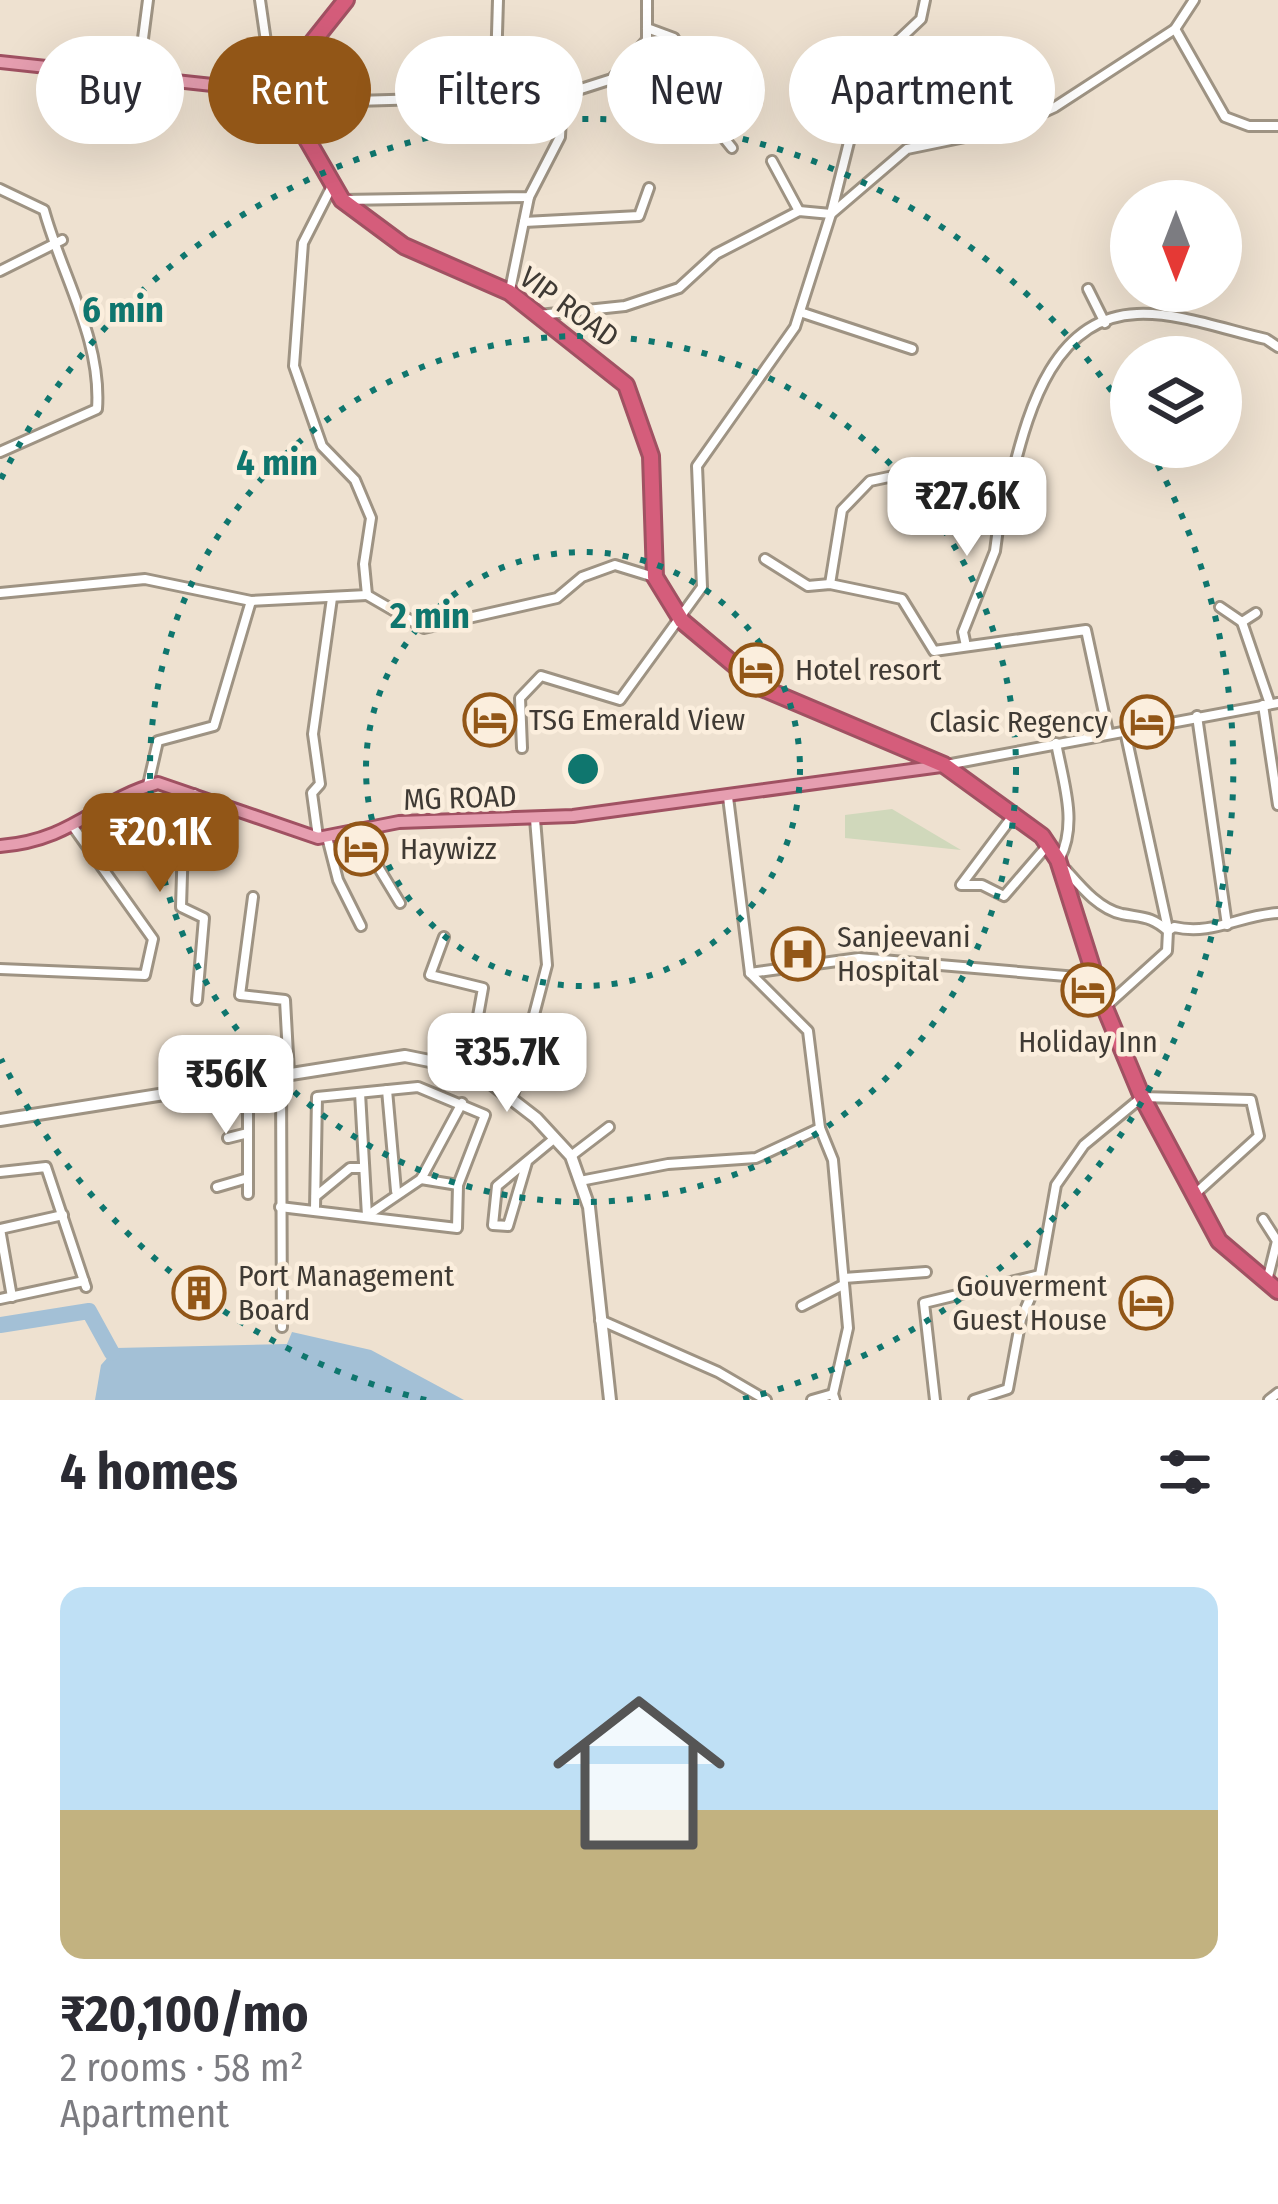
<!DOCTYPE html>
<meta charset="utf-8">
<style>
:root{--surface:#fff;--page:#f7f7f7;--text:#2b2b33;--muted:#7c7c81;--line:#e1e1e2;--accent:#925617}
body{margin:0;font-family:"Fira Sans Condensed",sans-serif;background:var(--page);color:var(--text);height:100vh;display:flex;flex-direction:column;font-size:45px;white-space:nowrap}
*{box-sizing:border-box;margin:0}
p{font-size:39px;color:var(--muted)}
.icon{flex:none;width:66px;height:66px;fill:none;stroke:currentColor;stroke-width:2;stroke-linecap:round;stroke-linejoin:round}
.map{position:relative;height:1400px;overflow:hidden}
.sheet{display:flex;flex-direction:column;background:var(--surface);flex:1}
.sheet>*{flex:none}
.banner{position:absolute;left:36px;top:36px;width:1206px;height:108px;display:flex;gap:24px}
.needle{width:78px;rotate:180deg}
.controls{position:absolute;left:1110px;top:180px;display:grid;gap:24px}
.controls a{display:grid;place-items:center;width:132px;height:132px;border-radius:50%;background:var(--surface);box-shadow:0 12px 48px #0002;font-size:60px}
.price{position:absolute;translate:-50% -102px;padding:0 27px;border-radius:24px;background:#fff;color:#222;font-size:39px;line-height:78px;filter:drop-shadow(0 3px 6px #0008)}
.price::after{content:'';position:absolute;left:50%;top:72px;width:36px;height:27px;margin-left:-18px;background:inherit;clip-path:polygon(0 0,100% 0,50% 100%)}
.price.active{background:var(--accent);color:#fff}
ul{padding:0;list-style:none}
li{display:grid;align-content:center;gap:24px;height:636px;padding:0 60px}
li+li{border-top:3px solid var(--line)}
li span{display:grid;place-items:center;height:372px;border-radius:24px;color:#555}
li>.icon{margin-inline-start:auto}
span .icon{width:216px;height:216px;fill:#fffc;stroke-width:1}
li b{font-size:51px}
h2{display:flex;justify-content:space-between;align-items:center;height:144px;padding:0 60px;font-size:51px}
.chip{padding:0 42px;border-radius:54px;background:var(--surface);box-shadow:0 12px 48px #0002;font-size:42px;line-height:108px}
.chip.active{background:var(--accent);color:#fff}
.map>svg:first-child{display:block}
</style>
<div class="map">
<svg width="1278" height="1400" viewBox="0 0 1278 1400">
<rect width="100%" height="100%" fill="#eee1d0"/>
<polygon fill="#d0d8bb" points="892,809 961,850 845,838 845,815"/>
<polygon fill="#a3c0d6" points="292,1332 371,1350 464,1400 95,1400 101,1365 116,1348 287,1344"/>
<g fill="none" stroke-linecap="round" stroke-linejoin="round">
<polyline stroke="#a3c0d6" stroke-width="16" points="0,1325 89,1311 112,1353"/>
<g stroke="#9e9383" stroke-width="14">
<g id="street">
<polyline points="260,0 271,76"/>
<polyline points="647,28 674,38 704,113 732,148"/>
<polyline points="1175,29 1225,117 1249,126 1278,126"/>
<polyline points="138,77 148,0"/>
<polyline points="495,101 498,0"/>
<polyline points="286,103 562,95 612,79 647,40 647,0"/>
<polyline points="772,161 799,211"/>
<path d="M0 189 44 210C62 276 102 340 97 409L0 452"/>
<polyline points="343,200 529,197 560,137 562,95"/>
<polyline points="524,222 639,216 649,188"/>
<polyline points="0,271 62,240"/>
<polyline points="1088,289 1105,323"/>
<polyline points="510,290 529,197"/>
<polyline points="800,312 912,349"/>
<polyline points="539,315 625,306 679,288 716,254 799,211 831,214 867,70 921,19 925,0"/>
<polyline points="765,559 808,586 830,584 902,599 934,651 1086,630 1108,732"/>
<path d="M830 584 842 510 870 481 931 468 1013 472C1029 408 1055 317 1137 314 1178 312 1226 330 1266 339L1278 347"/>
<polyline points="0,593 145,579 251,601 367,595 364,564 371,518 355,480 322,446 294,366 303,243 332,186"/>
<polyline points="367,595 424,628 557,598 582,577 615,565 654,577"/>
<polyline points="1220,607 1242,622 1256,613"/>
<polyline points="1242,622 1270,704"/>
<polyline points="966,646 963,632 995,551 1001,506 1013,472"/>
<polyline points="1263,705 1278,805"/>
<polyline points="1197,716 1227,925"/>
<polyline points="1125,731 1168,929"/>
<path d="M1056 743C1063 781 1078 823 1060 858"/>
<polyline points="522,748 520,698 541,676 620,700 702,587 697,466 795,327 831,214 907,149 1009,128 1055,107 1175,29 1194,0"/>
<polyline points="946,765 1278,703"/>
<polyline points="148,785 158,741 214,726 251,601"/>
<polyline points="194,794 183,842 181,907 204,918 197,1000"/>
<polyline points="728,797 750,973 859,958 1089,978"/>
<polyline points="1015,813 961,885 982,885 1004,896 1047,846"/>
<polyline points="372,829 377,865 400,903"/>
<polyline points="318,837 312,793 320,784 313,734 332,598"/>
<polyline points="327,837 338,880 361,926"/>
<path d="M1066 870C1081 887 1099 909 1122 914 1143 918 1151 916 1168 931"/>
<polyline points="253,897 240,995 285,1000 289,1073"/>
<polyline points="444,937 430,975 483,988 473,1044 462,1067"/>
<polyline points="0,969 145,975 153,939 74,828"/>
<polyline points="750,973 808,1031 820,1128 833,1160 848,1328 833,1394"/>
<path d="M1105 1007 1167 951 1168 931 1174 927C1212 936 1240 915 1278 913"/>
<polyline points="281,1076 282,1327"/>
<polyline points="248,1080 248,1194"/>
<polyline points="387,1090 396,1191"/>
<polyline points="360,1093 367,1216"/>
<polyline points="512,1099 547,965 535,819"/>
<polyline points="228,1138 248,1133"/>
<polyline points="571,1156 609,1127"/>
<polyline points="527,1162 508,1226 493,1225 497,1186 555,1138"/>
<polyline points="0,1172 46,1167 86,1287"/>
<polyline points="421,1179 458,1185"/>
<polyline points="580,1181 668,1164 756,1158 820,1128"/>
<polyline points="217,1187 248,1178"/>
<polyline points="316,1196 350,1168 364,1168"/>
<polyline points="280,1207 457,1228 458,1185 485,1115 418,1087 317,1097 315,1209"/>
<polyline points="368,1215 421,1179 462,1103"/>
<polyline points="1263,1219 1277,1241 1267,1281"/>
<polyline points="0,1229 12,1297"/>
<polyline points="0,1229 63,1215"/>
<polyline points="844,1278 926,1272"/>
<polyline points="0,1299 84,1281"/>
<polyline points="802,1306 843,1285"/>
<polyline points="600,1320 718,1372 766,1400"/>
<polyline points="812,1400 833,1394 835,1400"/>
<polyline points="935,1400 924,1303 1040,1275"/>
<polyline points="974,1400 1008,1389 1021,1319 1040,1275 1056,1185 1084,1145 1142,1097 1251,1100 1259,1136 1195,1194"/>
<polyline points="1269,1400 1278,1393"/>
</g>
</g>
<g stroke="#9e9383" stroke-width="16">
<polyline id="secondary" points="0,1120 405,1056 474,1070 536,1118 571,1156 589,1207 610,1400"/>
</g>
<g stroke="#a05162" stroke-width="16">
<g id="primary">
<polyline points="0,62 240,88 271,77"/>
<path d="M0 846C74 840 96 800 158 783L318 838 399 822 573 816 941 766"/>
</g>
</g>
<g stroke="#a05162" stroke-width="20">
<polyline id="highway" points="346,0 311,44 271,77 342,200 404,246 509,292 626,385 651,456 655,577 682,621 762,688 944,765 1042,836 1058,860 1105,1008 1142,1097 1219,1241 1278,1291"/>
</g>
<use href="#street" stroke="#fff" stroke-width="8"/>
<use href="#secondary" stroke="#fff" stroke-width="10"/>
<use href="#primary" stroke="#e69eb0" stroke-width="10"/>
<use href="#highway" stroke="#d55d7b" stroke-width="14"/>
</g>
<g fill="none" stroke="#0f766e" stroke-width="6" stroke-dasharray="6 12">
<circle cx="583" cy="769" r="217"/>
<circle cx="583" cy="769" r="433"/>
<path d="M426 1400A650 650 0 0 1 1 1059M1 479A650 650 0 0 1 1128 415M1149 449A650 650 0 0 1 740 1400"/>
</g>
<defs>
<g id="hotel-ring" transform="scale(2.7)"><circle r="9.5" fill="#fbeedd" stroke="#925617" stroke-width="1.5"/><path d="M-6-4.5h1.5V1H6V5H4.5V3h-9V5H-6ZM-4 0a1.8 1.8 0 1 1 3.6 0ZM.5 0V-2.5h3Q6-2.5 6 0Z" fill="#925617"/></g>
<g id="hospital-ring" transform="scale(2.7)"><circle r="9.5" fill="#fbeedd" stroke="#925617" stroke-width="1.5"/><path d="M-5-5h3v3.5h4V-5h3V5h-3V1.5h-4V5h-3Z" fill="#925617"/></g>
<g id="building-ring" transform="scale(2.7)"><circle r="9.5" fill="#fbeedd" stroke="#925617" stroke-width="1.5"/><path d="M-4-6H4V6H1V3H-1V6H-4ZM-2.5-4.3h1.7v1.8h-1.7ZM.8-4.3h1.7v1.8H.8ZM-2.5-1h1.7V.8h-1.7ZM.8-1h1.7V.8H.8Z" fill="#925617"/></g>
</defs>
<g fill-rule="evenodd">
<use href="#hotel-ring" x="756" y="670"/>
<use href="#hotel-ring" x="490" y="720"/>
<use href="#hotel-ring" x="1147" y="722"/>
<use href="#hotel-ring" x="361" y="849"/>
<use href="#hospital-ring" x="798" y="954"/>
<use href="#hotel-ring" x="1088" y="990"/>
<use href="#building-ring" x="199" y="1293"/>
<use href="#hotel-ring" x="1146" y="1303"/>
</g>
<g text-anchor="middle" dominant-baseline="central" stroke-width="9" stroke-linejoin="round" paint-order="stroke">
<g font-size="30" fill="#3f3a34" stroke="#fbeedd">
<text transform="translate(569 307) rotate(36)">VIP ROAD</text>
<text transform="translate(460 798) rotate(-2)">MG ROAD</text>
</g>
<g font-size="30" fill="#3f3a34" stroke="#fbeedd" text-anchor="start">
<text x="795" y="670">Hotel resort</text>
<text x="529" y="720">TSG Emerald View</text>
<text x="1108" y="722" text-anchor="end">Clasic Regency</text>
<text x="400" y="849">Haywizz</text>
<text x="837" y="937">Sanjeevani<tspan x="837" dy="34">Hospital</tspan></text>
<text x="1088" y="1042" text-anchor="middle">Holiday Inn</text>
<text x="238" y="1276">Port Management<tspan x="238" dy="34">Board</tspan></text>
<text x="1107" y="1286" text-anchor="end">Gouverment<tspan x="1107" dy="34">Guest House</tspan></text>
</g>
</g>
<circle cx="583" cy="769" r="18" fill="#0f766e" stroke="#fbeedd" stroke-width="6"/>
<g font-size="36" text-anchor="middle" font-weight="bold" fill="#0f766e" stroke="#fbeedd" stroke-width="9" stroke-linejoin="round" paint-order="stroke">
<text x="123" y="322">6 min</text>
<text x="277" y="475">4 min</text>
<text x="430" y="628">2 min</text>
</g>
</svg>
<div class="controls">
<a><svg class="needle" viewBox="-14 -14 28 28"><path d="M0-13l5 13h-10z" fill="#e53935"/><path d="M0 13l5-13h-10z" fill="#7c7c81"/></svg></a>
<a><svg class="icon" aria-label="layers" viewBox="0 0 24 24"><path d="M12 4l9 5-9 5-9-5zM3 14l9 5 9-5"/></svg></a>
</div>
<b class="price" style="left:967px;top:559px">₹27.6K</b>
<b class="price active" style="left:160px;top:895px">₹20.1K</b>
<b class="price" style="left:507px;top:1115px">₹35.7K</b>
<b class="price" style="left:226px;top:1137px">₹56K</b>
<div class="banner">
<a class="chip">Buy</a>
<a class="chip active">Rent</a>
<a class="chip">Filters</a>
<a class="chip">New</a>
<a class="chip">Apartment</a>
</div>
</div>
<section class="sheet">
<h2>4 homes<svg class="icon" aria-label="filters" viewBox="0 0 24 24"><path d="M4 7h16M4 17h16"/><circle cx="9" cy="7" r="2"/><circle cx="15" cy="17" r="2"/></svg></h2>
<ul>
<li><span style="background:linear-gradient(#bfe0f5 60%,#c2b280 0)"><svg class="icon" aria-label="home" viewBox="0 0 24 24"><path d="M3 11l9-7 9 7M6 9v11h12V9"/></svg></span><div><b>₹20,100/mo</b><p>2 rooms · 58 m²</p><p>Apartment</p></div></li>
</ul>
</section>
